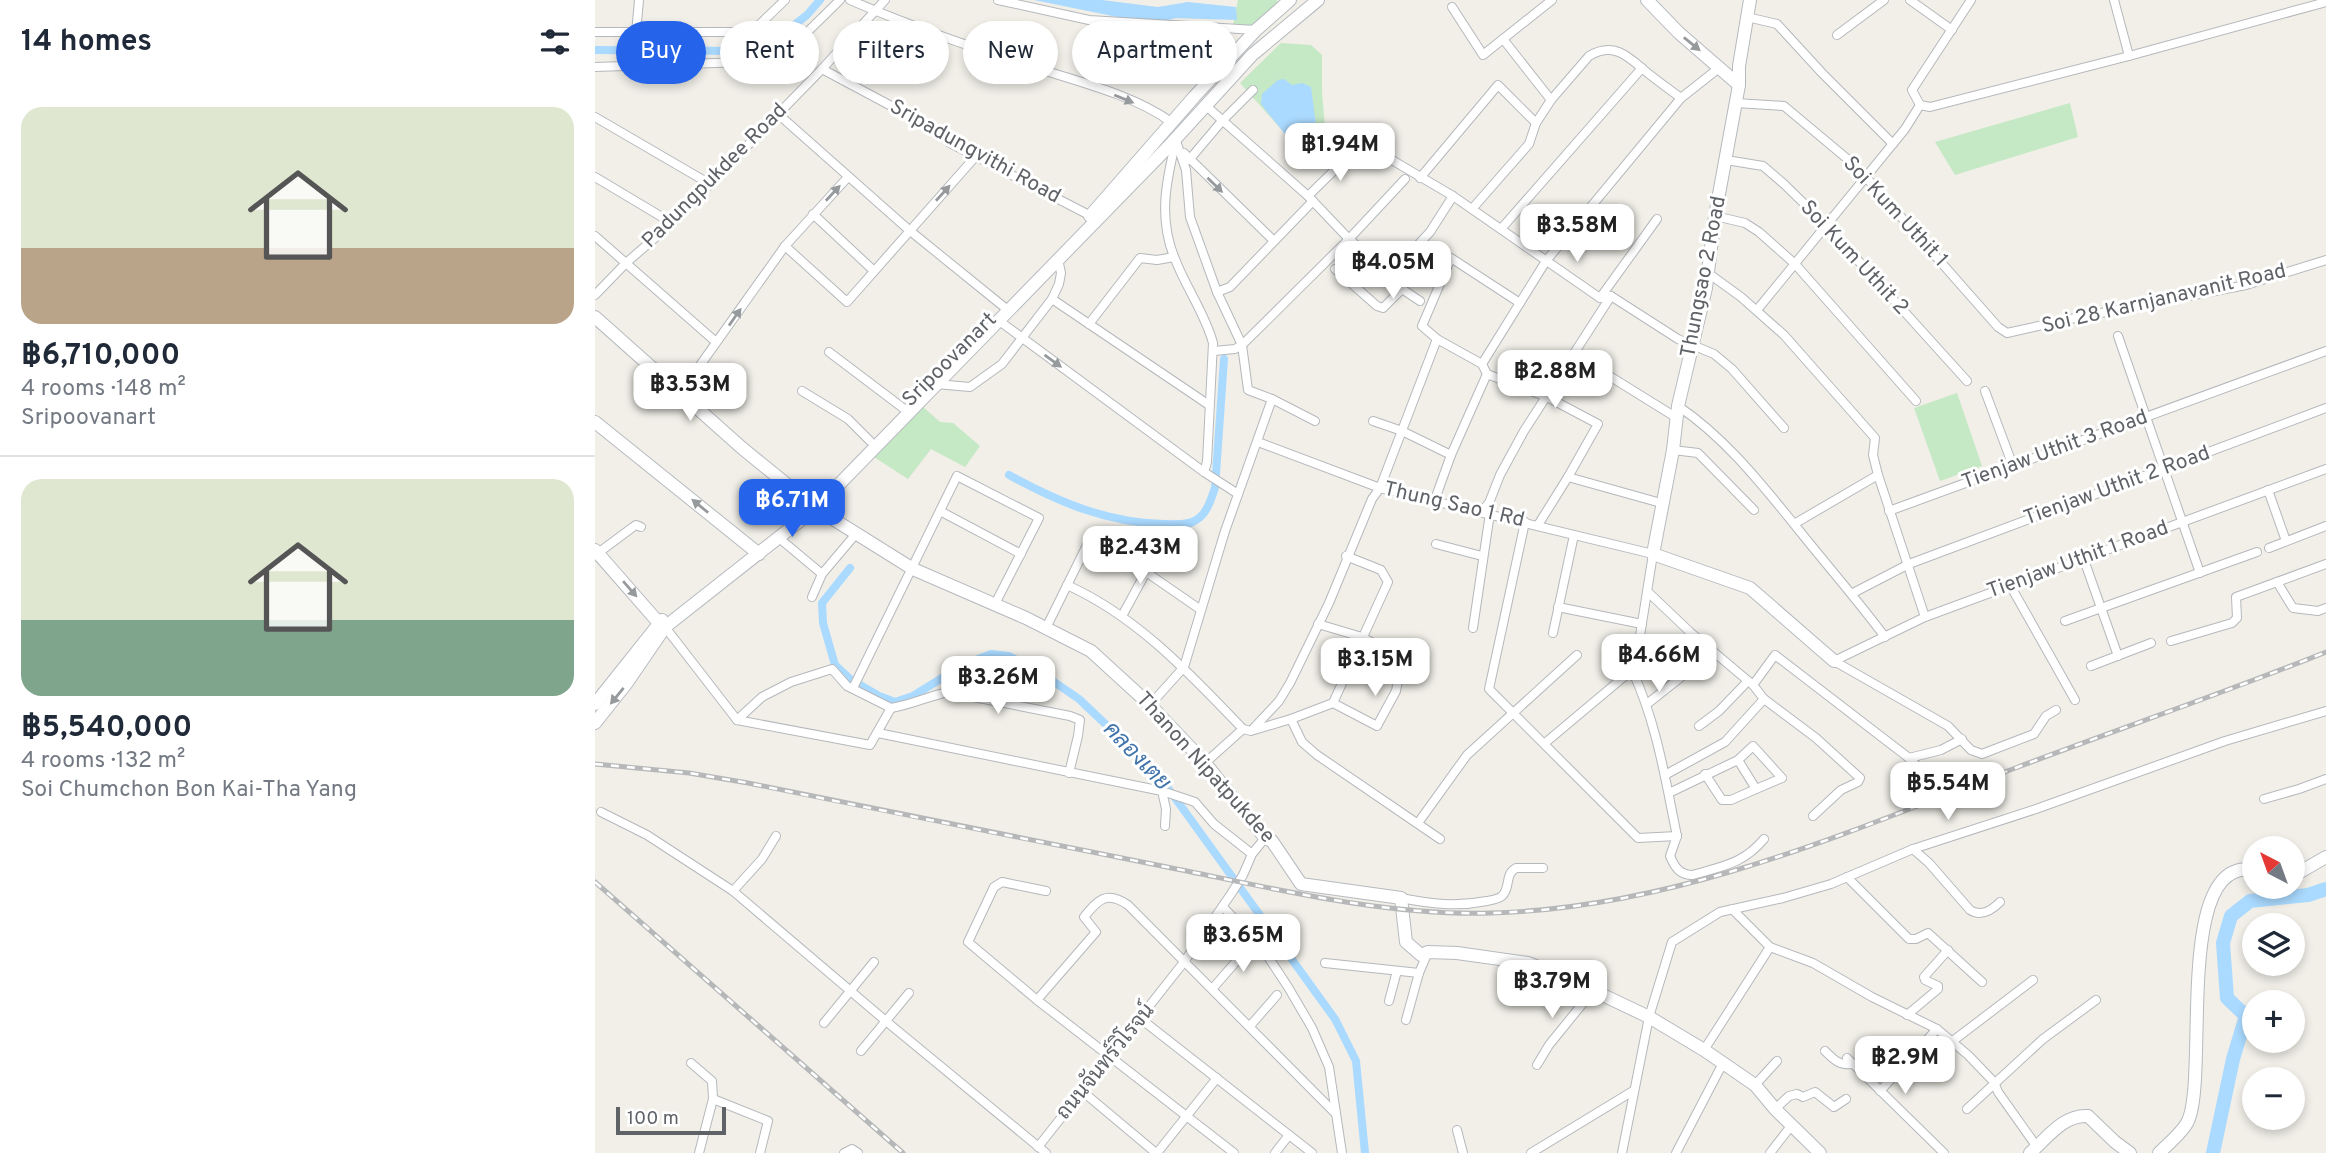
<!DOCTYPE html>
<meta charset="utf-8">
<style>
:root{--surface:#fff;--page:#f6f6f7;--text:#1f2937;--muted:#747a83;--line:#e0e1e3;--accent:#2563eb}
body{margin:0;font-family:Overpass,Sarabun,sans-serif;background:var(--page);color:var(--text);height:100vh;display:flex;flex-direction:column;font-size:26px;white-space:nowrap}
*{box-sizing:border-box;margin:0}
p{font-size:23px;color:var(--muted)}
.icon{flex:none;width:38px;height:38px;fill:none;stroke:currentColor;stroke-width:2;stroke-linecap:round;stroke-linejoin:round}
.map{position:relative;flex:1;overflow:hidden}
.sheet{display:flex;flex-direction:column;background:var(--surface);width:595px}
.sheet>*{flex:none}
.top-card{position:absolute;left:21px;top:21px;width:665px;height:63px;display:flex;gap:14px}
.needle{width:46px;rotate:319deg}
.fabs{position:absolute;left:1647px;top:836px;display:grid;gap:14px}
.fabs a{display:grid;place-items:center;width:63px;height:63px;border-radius:50%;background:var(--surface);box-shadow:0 4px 10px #0003;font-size:35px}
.scale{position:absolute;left:21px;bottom:18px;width:110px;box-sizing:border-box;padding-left:7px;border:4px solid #5f6368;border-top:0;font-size:19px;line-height:24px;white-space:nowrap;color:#5f6368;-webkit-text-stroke:5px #fff;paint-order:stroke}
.price{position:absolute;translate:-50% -60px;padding:0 16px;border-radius:14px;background:#fff;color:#222;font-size:23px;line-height:46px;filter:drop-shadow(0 2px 4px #0008)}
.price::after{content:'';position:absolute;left:50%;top:42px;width:21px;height:16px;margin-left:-10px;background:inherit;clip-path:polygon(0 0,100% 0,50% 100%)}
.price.selected{background:var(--accent);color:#fff}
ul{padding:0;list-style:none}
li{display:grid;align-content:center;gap:14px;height:371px;padding:0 21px}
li+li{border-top:2px solid var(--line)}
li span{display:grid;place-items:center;height:217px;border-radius:21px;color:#555}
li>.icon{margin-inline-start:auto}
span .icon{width:126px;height:126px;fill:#fffc;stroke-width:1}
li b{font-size:30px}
h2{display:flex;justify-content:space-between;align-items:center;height:84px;padding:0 21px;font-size:30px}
.chip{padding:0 24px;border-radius:32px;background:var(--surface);box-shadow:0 4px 10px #0003;font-size:24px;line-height:63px}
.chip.selected{background:var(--accent);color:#fff}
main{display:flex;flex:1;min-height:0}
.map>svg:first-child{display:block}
</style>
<main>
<section class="sheet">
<h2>14 homes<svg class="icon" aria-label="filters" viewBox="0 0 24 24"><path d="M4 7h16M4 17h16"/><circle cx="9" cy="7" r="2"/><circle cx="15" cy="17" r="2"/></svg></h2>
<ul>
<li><span style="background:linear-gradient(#dfe7d0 65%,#b9a48a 0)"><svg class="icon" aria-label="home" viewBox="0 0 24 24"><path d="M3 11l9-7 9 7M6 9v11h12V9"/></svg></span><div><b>฿6,710,000</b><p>4 rooms · 148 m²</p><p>Sripoovanart</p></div></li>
<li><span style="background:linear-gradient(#dfe7d0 65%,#7fa58c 0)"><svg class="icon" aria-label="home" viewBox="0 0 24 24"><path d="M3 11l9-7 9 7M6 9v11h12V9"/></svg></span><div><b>฿5,540,000</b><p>4 rooms · 132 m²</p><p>Soi Chumchon Bon Kai-Tha Yang</p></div></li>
</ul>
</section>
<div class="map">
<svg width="1731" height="1153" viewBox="0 0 1731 1153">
<rect width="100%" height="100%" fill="#f1efe8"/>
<g fill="#c5e8c5">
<polygon points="643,0 681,0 687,5 661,30 638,26"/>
<polygon points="686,43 716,45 727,55 727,92 732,151 719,166 645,83"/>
<polygon points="1475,103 1483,137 1360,175 1340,142"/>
<polygon points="1362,393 1387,466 1345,481 1319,408"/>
<polygon points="328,407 345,422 358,423 385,446 370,467 336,449 313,479 279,457"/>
</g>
<g fill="#aadaff">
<polygon points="439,0 507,0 563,7 593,2 641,7 642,20 581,18 569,21 537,20"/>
<path d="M689 79 697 85 707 83 716 87 723 141C719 148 712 153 704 148 696 143 673 113 666 104L667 94 683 80Z"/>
</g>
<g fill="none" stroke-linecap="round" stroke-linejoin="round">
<g stroke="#aadaff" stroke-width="8">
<polyline points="0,50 153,51 189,33 212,15 225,0"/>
<path d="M414 475C463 502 513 523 569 524 579 524 593 526 601 520 612 514 616 499 620 488L629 359"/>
<polyline points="255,568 227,603 228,623 240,665 255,679 284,696 300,702 318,696 368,665 396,654 414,656 446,673 484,699 562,773 740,1019 761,1061 770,1153"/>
</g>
<polyline stroke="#aadaff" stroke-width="14" points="1618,1153 1638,1059 1651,1016 1632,998 1628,943 1636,916 1655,901 1713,895 1731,889"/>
<g stroke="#b5b8bc" stroke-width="10">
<g id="street">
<path d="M255 0C313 25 372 46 432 65 477 80 538 94 576 122"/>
<polyline points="403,0 494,20 661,30"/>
<polyline points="1315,0 1357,30"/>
<polyline points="1519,0 1534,56"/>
<polyline points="857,7 888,55 957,0"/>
<polyline points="1152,17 1182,24 1227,73 1298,144"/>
<polyline points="0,32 139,32 164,25 190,0"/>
<polyline points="41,33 44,0"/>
<polyline points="1242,35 1289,0"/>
<polyline points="908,39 956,100"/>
<polyline points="0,67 150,62 183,54 195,49 245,0"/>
<polyline points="227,69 343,131 355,143 496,216"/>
<polyline points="1141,103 1189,106 1262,167 1403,327 1412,333 1475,319 1651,285 1731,260"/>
<polyline points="610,105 713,196 754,239 810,179"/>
<polyline points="1325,105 1335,107 1534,56 1731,2"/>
<polyline points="1325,105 1317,90 1376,0"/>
<polyline points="183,114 314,230 414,311"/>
<polyline points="0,117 115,184"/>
<path d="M581 141C571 181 563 219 580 259 591 288 610 313 618 343L612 462 609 472"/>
<polyline points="581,141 591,170 595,217 622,292 647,345 653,390 677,399 720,421"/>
<polyline points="780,150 858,196 1005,298 1016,296 1083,339 1119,354 1137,369 1189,428"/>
<polyline points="589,153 679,241"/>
<polyline points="594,160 627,121 658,90"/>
<polyline points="1131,160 1168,166 1189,184 1231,225 1372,381"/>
<polyline points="0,177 77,223"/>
<polyline points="825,178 903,85 941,123"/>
<polyline points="713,196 759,151"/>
<path d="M877 209 934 144 941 123 956 100 994 56C1018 42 1032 55 1049 70 1061 80 1074 89 1086 98"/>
<polyline points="218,214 278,270"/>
<polyline points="1120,216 1150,223 1164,232 1200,264 1321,401"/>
<polyline points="906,229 1047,68"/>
<polyline points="0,236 121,342"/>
<polyline points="190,246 252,302 381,156"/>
<polyline points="740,269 782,306 788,308 807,289"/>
<polyline points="1113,273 1146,297 1189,335 1280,438 1278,455 1283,475 1330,617"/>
<polyline points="796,274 807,289 825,301"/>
<polyline points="622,292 635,287 718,201"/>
<polyline points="0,295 31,263 77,223 227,69 290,0"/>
<polyline points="1005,298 1062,219"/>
<polyline points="457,299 614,405"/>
<polyline points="925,303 856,258 827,326 842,339 887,364 892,374 952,397 1003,424 973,477 943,525"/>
<polyline points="1162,310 1310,129 1325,105"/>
<polyline points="403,320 609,472 643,494"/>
<polyline points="494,324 545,258 562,260 579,257"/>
<polyline points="1523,336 1605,573"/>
<polyline points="619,351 640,349 647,345 754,239 796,274 835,232 858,196"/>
<polyline points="234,352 308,408"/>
<polyline points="979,354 1082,418"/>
<polyline points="887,364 951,261 1086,98 1124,68"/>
<polyline points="341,384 375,387 407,364 457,299 464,284 466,273 463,259"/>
<polyline points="207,391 253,419 275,441"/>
<polyline points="1390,391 1418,466"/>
<polyline points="86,392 190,246 253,177"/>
<path d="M1083 406C1129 437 1164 481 1199 524 1229 562 1261 598 1290 637"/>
<polyline points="778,421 807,431 856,455"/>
<path d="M663 442 785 488 1058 554 1040 667 1037 670C1062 724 1070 778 1082 836"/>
<polyline points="1078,450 1103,453 1159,510"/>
<polyline points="973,477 1066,503"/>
<polyline points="1673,490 1691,541"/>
<polyline points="839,502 856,455 892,374"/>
<polyline points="345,511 426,554"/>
<polyline points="887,511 894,503 905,475 929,431 1016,296"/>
<polyline points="1294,511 1731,351"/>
<polyline points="930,522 894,689 1043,838 1082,836"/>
<polyline points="1199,524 1283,475"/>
<polyline points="184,538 227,574"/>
<polyline points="841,544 887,556"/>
<polyline points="1674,548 1731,526"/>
<polyline points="3,553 38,527 41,525 46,527"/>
<polyline points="1488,557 1523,656"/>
<polyline points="1682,582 1698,608 1723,611 1731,608"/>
<path d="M472 585C543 617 595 674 648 729"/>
<polyline points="1415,585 1480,700"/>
<polyline points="1053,592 1095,632 1158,685 1169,699 1221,738 1265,778 1263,782 1246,790 1218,816"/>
<polyline points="1258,593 1314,564 1731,408"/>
<polyline points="217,597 227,574 260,535"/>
<polyline points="963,607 1047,624"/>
<polyline points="527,616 551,572"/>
<polyline points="1470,621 1662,552"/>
<polyline points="723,624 767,637 807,659 801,691 782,726 738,703"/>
<polyline points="70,627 142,720 275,745 296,708"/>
<polyline points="451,628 494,541 551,572 606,610"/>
<polyline points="878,628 895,513"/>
<polyline points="958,633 979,535"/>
<polyline points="1576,641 1637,623 1642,618 1641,597 1731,564"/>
<polyline points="1239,661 1330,617 1731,469"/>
<polyline points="1239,661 1353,726 1376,750 1387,754 1439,734 1451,716 1461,710"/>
<polyline points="1496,666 1556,643"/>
<polyline points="1158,685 1180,655 1314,758 1326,770"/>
<polyline points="258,688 362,476 444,518 400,604"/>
<polyline points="1052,704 1086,677 1112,647"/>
<polyline points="555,705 589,667 630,531 677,399"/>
<path d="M296 708C316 705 334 696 353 692L475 716 485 720 483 736 474 773"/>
<polyline points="696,719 707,742 722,755 845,839"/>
<polyline points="142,720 167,697 196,682 237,669 252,686 296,708"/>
<polyline points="1104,726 1124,711 1153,681"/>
<polyline points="659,730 696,719 738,703 793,582 786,570 751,556"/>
<polyline points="283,733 567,791 600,802 619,824 657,854"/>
<polyline points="950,743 1037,670"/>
<polyline points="1314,758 1346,750 1367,739"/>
<polyline points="610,763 648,729 656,731 684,701 695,683 734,603 777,499 785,488 842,339"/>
<polyline points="1110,774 1127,800 1136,800 1161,789"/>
<polyline points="1070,775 1130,742 1169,699"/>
<polyline points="567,791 571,809 570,826"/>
<polyline points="1074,793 1143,760 1158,746 1187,778 1161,789 1143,760"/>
<polyline points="1669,799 1704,789 1731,779"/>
<polyline points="6,812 52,835 138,891 292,1022 451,1153"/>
<polyline points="823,823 872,755 982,655"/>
<path d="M1082 836 1075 856C1080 868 1085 875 1098 875 1128 866 1148 864 1169 839"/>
<path d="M1318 849 1334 863 1375 910C1386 917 1396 911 1405 902"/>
<polyline points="1252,877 1314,939 1321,939 1333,933 1387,982"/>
<polyline points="138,891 167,859 181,836"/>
<polyline points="451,891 407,882 399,887 373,942 442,1000 639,1153"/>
<path d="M806 898C836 904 862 907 892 901 897 900 904 899 907 896 916 888 909 875 921 868H948"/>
<polyline points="628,907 668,949 693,987 717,1028 734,1067 747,1153"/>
<polyline points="1137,909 1175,947 1218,963 1277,997 1342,1029 1373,1055 1399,1082 1403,1092 1442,1147"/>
<polyline points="730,963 824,973"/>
<polyline points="618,988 659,941"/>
<path d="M442 1000 501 932 489 917C503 900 511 890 533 905L740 1113"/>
<polyline points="794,1001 802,971"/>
<polyline points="1312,1015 1343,989 1343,986 1330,980 1329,977 1353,950"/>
<polyline points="546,1019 717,1153"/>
<polyline points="811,1020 824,973 833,952"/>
<polyline points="229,1023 279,962"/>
<polyline points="655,1026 682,995"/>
<polyline points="1359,1040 1438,980"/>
<polyline points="1109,1050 1175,947"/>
<polyline points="266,1051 314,993"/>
<path d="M1230 1051C1239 1060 1245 1066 1258 1064"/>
<polyline points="1252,1058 1349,1153"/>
<polyline points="96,1063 117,1081 118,1099 104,1153"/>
<polyline points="942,1065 954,1045 997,992"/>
<polyline points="1160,1085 1182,1061"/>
<polyline points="487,1091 561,1153"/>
<polyline points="1285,1091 1342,1029"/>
<polyline points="118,1099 173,1121 165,1153"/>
<polyline points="1180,1109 1194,1096 1202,1094 1208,1097 1220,1092 1239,1107 1251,1099"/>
<polyline points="1372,1109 1448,1039 1501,1000"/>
<polyline points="862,1130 868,1153"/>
<polyline points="443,1147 589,962 636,894 648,875 657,854 670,838"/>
<polyline points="249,1153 257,1149 263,1153"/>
<polyline points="562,1153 622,1078"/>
<polyline points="680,1153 694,1135"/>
<polyline points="936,1153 1038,1091"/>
<polyline points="1027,1153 1054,1017 1077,942 1125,912 1188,898 1236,884 1318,849 1441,809 1630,741 1731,711"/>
<polyline points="1081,1153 1128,1063"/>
<polyline points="1175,1153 1196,1126"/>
</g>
</g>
<g stroke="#b6babf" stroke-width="14">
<g id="secondary">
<polyline points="1052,0 1084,33 1144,85"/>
<polyline points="1155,0 1144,66 1144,85 1120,216 1111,288 1083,406 1078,450 1058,554 1155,588 1239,661"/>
<polyline points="495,216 599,97 661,30 695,0"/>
<polyline points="0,317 147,448 222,509 318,569 431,618 496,651 555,705 610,763 670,838 677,841 706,884 806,898 811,942 826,955 833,952 862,953 933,963 972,978 1054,1017 1109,1050 1160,1085 1180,1109 1225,1153"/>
<polyline points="0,422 164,554"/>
<polyline points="0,550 63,622 70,627"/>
<polyline points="0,704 67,620"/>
<polyline points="0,723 31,684 70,627 221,508 573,147 657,55 723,0"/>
<polyline points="1698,876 1731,857"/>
<path d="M1435 1153C1452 1138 1469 1114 1493 1116L1520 1142 1535 1153"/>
<path d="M1564 1153C1573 1144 1588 1132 1593 1121 1614 1075 1578 856 1659 870"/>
</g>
</g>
<use href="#street" stroke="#fff" stroke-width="8"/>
<use href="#secondary" stroke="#fff" stroke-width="12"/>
<g stroke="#b6b7b8" stroke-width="5">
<g id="rail">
<path d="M0 764 94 773 153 783C292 812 432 839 572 867 677 888 788 916 896 913 1082 908 1253 832 1423 767 1526 728 1629 693 1731 652"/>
<polyline points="0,882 308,1153"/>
</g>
</g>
<use href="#rail" stroke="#fff" stroke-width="2.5" stroke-dasharray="8" stroke-linecap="butt"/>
</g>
<defs><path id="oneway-solid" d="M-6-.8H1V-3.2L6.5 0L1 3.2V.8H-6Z" transform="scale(1.75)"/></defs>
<g fill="#979a9d">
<use href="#oneway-solid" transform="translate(1097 44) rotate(39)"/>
<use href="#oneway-solid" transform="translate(529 99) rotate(22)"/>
<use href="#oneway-solid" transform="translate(620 185) rotate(44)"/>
<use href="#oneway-solid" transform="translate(238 193) rotate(-47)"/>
<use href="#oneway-solid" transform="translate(348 193) rotate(-48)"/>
<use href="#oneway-solid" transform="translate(140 317) rotate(-55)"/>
<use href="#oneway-solid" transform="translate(458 361) rotate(36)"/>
<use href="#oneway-solid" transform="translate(105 506) rotate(-141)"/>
<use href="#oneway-solid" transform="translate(35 589) rotate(49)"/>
<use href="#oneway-solid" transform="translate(22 696) rotate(129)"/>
</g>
<g text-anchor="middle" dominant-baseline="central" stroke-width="6" stroke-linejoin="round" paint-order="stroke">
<g font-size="21" fill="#5f6368" stroke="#fff">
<text transform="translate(380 152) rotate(29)">Sripadungvithi Road</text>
<text transform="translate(120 176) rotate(-45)">Padungpukdee Road</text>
<text transform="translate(1300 212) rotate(47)">Soi Kum Uthit 1</text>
<text transform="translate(1259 258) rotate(47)">Soi Kum Uthit 2</text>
<text transform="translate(1109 277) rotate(-79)">Thungsao 2 Road</text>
<text transform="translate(1569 299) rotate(-13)">Soi 28 Karnjanavanit Road</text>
<text transform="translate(355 360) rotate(-45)">Sripoovanart</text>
<text transform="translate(1460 450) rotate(-20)">Tienjaw Uthit 3 Road</text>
<text transform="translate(1522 486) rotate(-20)">Tienjaw Uthit 2 Road</text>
<text transform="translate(859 505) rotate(13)">Thung Sao 1 Rd</text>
<text transform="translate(1483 560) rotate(-20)">Tienjaw Uthit 1 Road</text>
<text transform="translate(610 768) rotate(48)">Thanon Nipatpukdee</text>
<text transform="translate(511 1062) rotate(-51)">ถนนจันทร์วิโรจน์</text>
</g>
<g font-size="23" font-style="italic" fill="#4174aa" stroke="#fff">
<text transform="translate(541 757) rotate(46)">คลองเตย</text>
</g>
</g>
</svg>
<div class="fabs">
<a><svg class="needle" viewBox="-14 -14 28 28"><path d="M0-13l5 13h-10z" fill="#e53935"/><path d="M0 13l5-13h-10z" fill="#747a83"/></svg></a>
<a><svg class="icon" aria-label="layers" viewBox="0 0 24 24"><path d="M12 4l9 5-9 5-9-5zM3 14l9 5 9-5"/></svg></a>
<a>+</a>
<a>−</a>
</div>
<div class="scale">100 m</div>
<b class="price" style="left:745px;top:183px">฿1.94M</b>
<b class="price" style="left:982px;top:264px">฿3.58M</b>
<b class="price" style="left:798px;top:301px">฿4.05M</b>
<b class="price" style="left:960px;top:410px">฿2.88M</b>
<b class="price" style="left:95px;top:423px">฿3.53M</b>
<b class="price selected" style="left:197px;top:539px">฿6.71M</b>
<b class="price" style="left:545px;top:586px">฿2.43M</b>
<b class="price" style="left:1064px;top:694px">฿4.66M</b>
<b class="price" style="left:780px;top:698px">฿3.15M</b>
<b class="price" style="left:403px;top:716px">฿3.26M</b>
<b class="price" style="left:1353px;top:822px">฿5.54M</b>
<b class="price" style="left:648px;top:974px">฿3.65M</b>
<b class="price" style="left:957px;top:1020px">฿3.79M</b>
<b class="price" style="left:1310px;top:1096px">฿2.9M</b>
<div class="top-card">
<a class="chip selected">Buy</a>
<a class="chip">Rent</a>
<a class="chip">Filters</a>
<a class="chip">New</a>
<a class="chip">Apartment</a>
</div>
</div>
</main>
